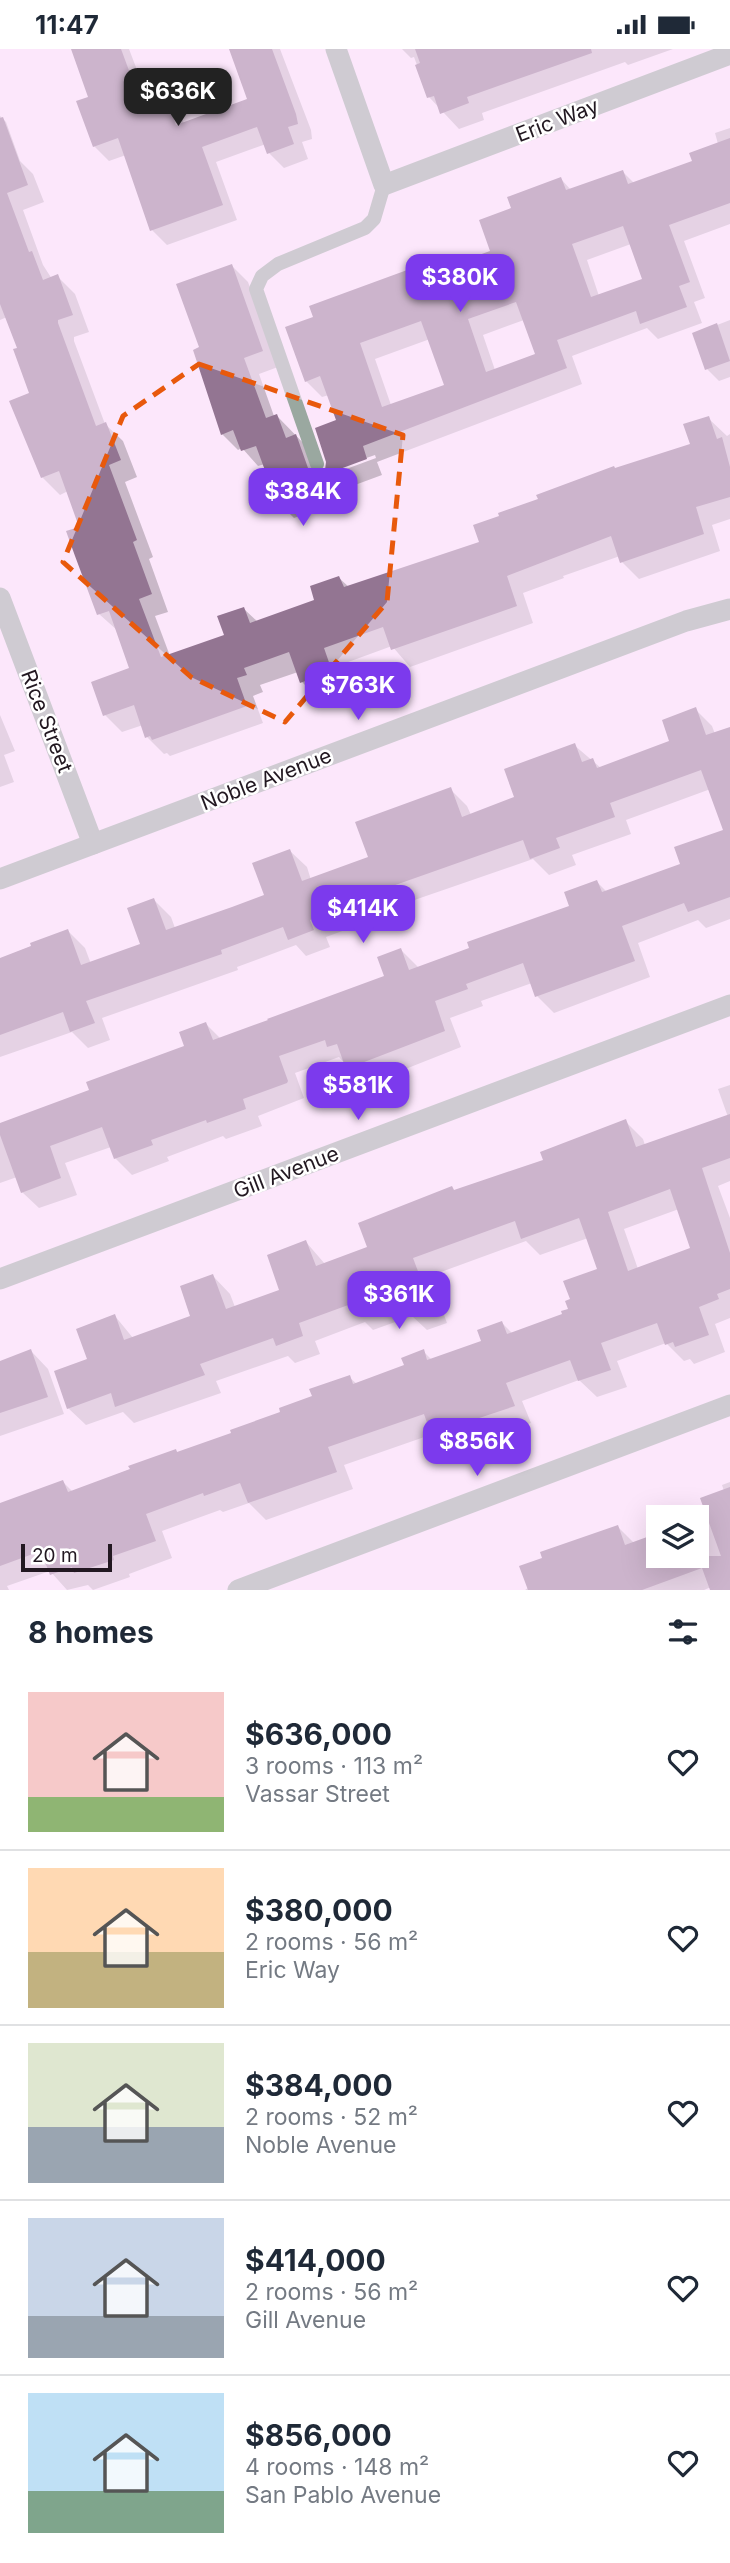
<!DOCTYPE html>
<meta charset="utf-8">
<style>
:root{--surface:#fff;--page:#f2f2f3;--text:#1f2937;--muted:#747a83;--line:#e0e1e3;--accent:#7c3aed}
body{margin:0;font-family:Inter,sans-serif;background:var(--page);color:var(--text);height:100vh;display:flex;flex-direction:column;font-size:26px;white-space:nowrap}
*{box-sizing:border-box;margin:0}
p{font-size:23px;color:var(--muted)}
.icon{flex:none;width:38px;height:38px;fill:none;stroke:currentColor;stroke-width:2;stroke-linecap:round;stroke-linejoin:round}
.map{position:relative;height:1541px;overflow:hidden}
.drawer{display:flex;flex-direction:column;background:var(--surface);flex:1}
.drawer>*{flex:none}
.fabs{position:absolute;left:646px;top:1456px;display:grid;gap:14px}
.fabs a{display:grid;place-items:center;width:63px;height:63px;border-radius:0px;background:var(--surface);box-shadow:0 7px 28px #0002;font-size:35px}
.scale{position:absolute;left:21px;bottom:18px;width:91px;box-sizing:border-box;padding-left:7px;border:4px solid #221821;border-top:0;font-size:19px;line-height:24px;white-space:nowrap;color:#221821;-webkit-text-stroke:5px #fff;paint-order:stroke}
.price{position:absolute;translate:-50% -60px;padding:0 16px;border-radius:14px;background:var(--accent);color:#fff;font-size:23px;line-height:46px;filter:drop-shadow(0 2px 4px #0008)}
.price::after{content:'';position:absolute;left:50%;top:42px;width:21px;height:16px;margin-left:-10px;background:inherit;clip-path:polygon(0 0,100% 0,50% 100%)}
.price.current{background:#222;color:#fff}
ul{padding:0;list-style:none}
li{display:flex;align-items:center;gap:21px;height:175px;padding:0 28px}
li+li{border-top:2px solid var(--line)}
li span{display:grid;place-items:center;flex:none;width:196px;height:140px;border-radius:0px;color:#555}
li>.icon{margin-inline-start:auto}
span .icon{width:84px;height:84px;fill:#fffc;stroke-width:1}
li b{font-size:30px}
h2{display:flex;justify-content:space-between;align-items:center;height:84px;padding:0 28px;font-size:30px}
.status{display:flex;justify-content:space-between;align-items:center;height:49px;padding:0 35px;background:var(--surface);direction:ltr}
.status svg{height:19px;fill:currentColor}
.map>svg:first-child{display:block}
</style>
<div class="status"><b>11:47</b><svg viewBox="0 0 49 12"><path d="M0 12V9h3v3zM5 12V6h3v6zM10 12V3h3v9zM15 12V0h3v12zM26 1h20v11H26zM47 4h2v5h-2z"/></svg></div>
<div class="map">
<svg width="730" height="1541" viewBox="0 0 730 1541">
<rect width="100%" height="100%" fill="#fce7fb"/>
<g fill="#0003" fill-rule="evenodd">
<polygon points="72,0 129,0 142,34 158,28 173,43 184,75 249,51 230,0 280,0 311,81 312,90 302,93 308,110 284,119 269,104 266,95 216,113 237,171 167,196 152,181 126,106 109,112 94,97 90,49"/>
<polygon points="402,0 673,0 628,16 625,13 482,64 484,71 459,80 429,48 414,8 411,9"/>
<polygon points="0,67 6,73 20,112 33,125 44,153 23,161 43,216 52,230 58,228 75,245 89,283 74,288 74,292 105,375 123,392 137,428 125,433 153,508 149,510 168,563 155,567 170,607 226,587 244,560 258,573 317,552 339,529 349,538 481,494 693,397 708,369 727,387 730,385 730,470 712,476 720,502 639,530 622,513 620,507 563,527 564,529 523,544 533,574 410,618 392,597 340,616 348,639 319,650 302,633 298,623 260,636 263,643 253,647 263,674 170,707 167,704 164,705 147,688 143,676 122,683 105,666 132,620 118,582 99,565 82,479 68,442 60,446 42,428 31,345 19,300 7,268 0,271"/>
<path d="M730 79V175L684 192 705 249 694 253 702 274 658 290 647 279 572 307 582 335 377 413 382 426 317 450 320 459 294 469 278 453 265 415 258 417 242 399 238 401 222 385 201 299 232 217 248 233 278 318 259 325 274 367H277L312 403 320 426 326 422 338 372 329 346 322 348 306 332 315 269 428 215 436 223 492 203 513 160 561 130 571 141 623 123 635 135 694 113 718 95 715 84ZM631 195 644 231 599 247 587 211ZM524 271 537 306 495 321 483 286ZM430 290 447 337 391 356 375 310ZM375 406 376 409 338 423V419Z"/>
<polygon points="730,271 730,328 719,332 707,320 694,285"/>
<polygon points="696,661 712,677 715,685 730,679 730,741 716,738 626,771 631,785 572,806 576,816 549,826 533,810 400,856 402,860 326,888 330,898 306,907 296,896 237,918 238,921 102,969 110,991 88,999 72,983 0,1008 0,910 68,882 85,899 91,915 142,896 154,851 171,868 175,879 266,847 290,802 307,818 311,831 370,809 450,740 467,757 471,766 517,749 574,696 601,719 671,693"/>
<polygon points="0,666 15,702 4,706 14,733 0,738"/>
<polygon points="730,779 730,870 706,879 698,871 638,894 650,928 554,964 537,947 532,934 481,952 483,957 450,969 461,998 365,1036 339,1008 295,1024 304,1049 258,1067 262,1077 226,1090 223,1087 167,1108 169,1112 132,1126 115,1109 111,1098 65,1114 77,1146 39,1159 22,1143 17,1128 0,1134 0,1076 91,1042 186,998 206,975 221,990 386,928 401,901 419,919 472,900 571,858 597,833 607,843 683,816"/>
<path d="M730 1036V1132L718 1137 730 1169V1269L715 1275 725 1303 694 1315 690 1310 684 1312 666 1294 617 1312 627 1338 597 1348 579 1331 522 1352 531 1374 450 1402 433 1385 344 1416 353 1440 266 1471 249 1454 223 1463 220 1461 162 1482 172 1509 129 1525 130 1528 93 1541 88 1536 67 1541 50 1522 7 1537 9 1541H0V1471L63 1433 73 1443 176 1402 179 1404 233 1385 314 1348 349 1328 357 1335 406 1317 423 1302 432 1311 484 1293 502 1274 513 1285 564 1266 600 1221 588 1189 540 1206 526 1192 430 1227 447 1274 427 1281 412 1267 373 1281 365 1273 315 1292 320 1305 295 1314 288 1307 216 1332 221 1344 134 1374 123 1363 86 1376 68 1359 89 1311 115 1267 133 1289 193 1268 213 1227 230 1245 235 1258 282 1242 306 1193 325 1215 369 1199 456 1143 545 1112 625 1072 643 1090 645 1096 728 1068 718 1040ZM679 1160 692 1200 638 1220 624 1180Z"/>
<polygon points="31,1302 48,1320 64,1365 0,1387 0,1313"/>
<polygon points="730,1433 730,1541 712,1541 711,1538 704,1541 525,1541 618,1478 634,1494 658,1486 658,1507 696,1507 696,1472 709,1468 724,1442 722,1436"/>
</g>
<g fill="#937592" fill-rule="evenodd">
<polygon points="71,0 121,0 134,35 158,26 176,76 247,50 229,0 272,0 296,65 298,75 288,78 294,95 267,105 257,78 202,98 223,156 150,182 118,89 93,98 76,52 88,48"/>
<polygon points="415,0 591,0 592,4 467,48 469,54 440,65 434,47 427,49 415,16 420,14"/>
<polygon points="3,68 28,136 7,144 29,203 32,202 43,231 58,225 73,266 58,271 58,274 96,377 106,373 121,411 109,416 137,491 133,493 152,545 139,550 161,608 224,586 217,567 244,558 250,574 314,551 310,537 339,527 344,538 479,493 473,476 499,467 498,464 538,450 536,446 614,417 615,419 690,395 683,375 709,367 717,390 722,388 730,418 730,448 696,458 704,485 620,514 611,487 507,527 517,557 483,569 391,601 383,578 324,599 332,622 300,634 289,603 244,619 247,626 237,629 247,657 152,691 150,687 145,689 134,656 103,667 91,633 129,619 109,562 97,566 75,507 66,482 79,478 59,422 41,429 9,352 29,344 13,300 17,299 0,255 0,69"/>
<path d="M730 89V154L669 176 690 233 679 237 687 258 640 275 636 262 557 291 567 319 363 397 367 410 302 434 305 443 277 454 256 397 241 402 233 381 221 386 193 301 199 298 176 235 232 215 263 302 244 309 266 369 277 365 286 389 296 385 308 419 311 423 319 424 325 421 326 413 315 379 336 371 320 327 305 333 285 278 313 268 309 257 429 213 432 223 490 202 479 171 511 159 507 148 561 128 566 141 623 121 628 135 692 112 689 104ZM623 177 642 230 591 248 572 195ZM516 253 535 305 486 323 468 270ZM421 272 444 336 382 358 360 294Z"/>
<polygon points="717,274 730,312 705,321 692,284"/>
<polygon points="696,658 706,686 730,678 730,848 688,863 684,854 622,877 635,912 535,948 523,914 466,935 468,940 435,952 445,982 346,1020 337,995 327,998 325,991 279,1007 288,1032 287,1034 243,1050 246,1060 207,1074 206,1071 151,1091 153,1096 114,1110 102,1078 50,1097 61,1129 21,1144 0,1086 0,1074 89,1041 86,1033 184,997 179,983 206,973 213,991 268,971 267,970 384,927 377,908 401,899 409,921 469,899 467,893 569,857 564,843 597,831 602,843 680,815 674,798 723,781 701,721 610,754 615,768 556,789 560,799 530,810 523,791 384,840 386,843 310,871 314,881 288,891 283,878 221,901 222,905 86,952 95,974 70,983 63,963 0,986 0,909 31,897 30,894 68,880 81,916 140,895 127,859 154,849 166,881 232,858 264,846 252,814 290,800 302,832 368,808 355,773 451,738 462,768 514,748 504,720 575,694 582,713 593,709 597,719 669,692 662,671"/>
<path d="M730 1065V1109L702 1119 730 1204V1240L717 1245 719 1250 699 1258 709 1286 675 1298 673 1293 665 1296 657 1274 601 1294 611 1321 578 1332 570 1311 506 1334 515 1357 431 1385 424 1365 328 1398 337 1423 248 1454 240 1434 204 1447 203 1444 146 1465 156 1492 113 1507 114 1511 74 1524 72 1518 50 1526 41 1502 0 1517V1454L63 1431 68 1443 130 1420 128 1417 176 1400 177 1403 231 1384 230 1381 280 1363 279 1359 312 1347 309 1340 350 1326 353 1335 404 1316 401 1309 424 1300 427 1311 481 1292 477 1281 502 1272 507 1285 562 1265 561 1262 568 1260 565 1252 570 1250 563 1232 597 1220 579 1169 521 1190 515 1172 413 1209 431 1257 408 1265 402 1248 354 1265 351 1255 299 1274 303 1287 276 1297 273 1289 200 1315 205 1326 115 1358 111 1344 67 1360 54 1322 87 1310 76 1280 115 1265 124 1291 190 1267 180 1237 213 1225 226 1260 279 1241 267 1206 306 1191 316 1217 367 1198 358 1174 452 1137 454 1141 543 1111 540 1103 626 1070 636 1098ZM670 1140 690 1199 628 1222 608 1163Z"/>
<polygon points="31,1300 48,1348 0,1364 0,1312"/>
<polygon points="730,1438 730,1541 710,1541 702,1519 642,1541 528,1541 519,1517 542,1509 540,1503 618,1476 625,1496 658,1484 658,1507 721,1507 700,1449"/>
</g>
<g fill="none" stroke-linecap="round" stroke-linejoin="round">
<polyline stroke="#9aa8a0" stroke-width="14" points="317,415 256,240 262,227 278,215 365,179 374,170 384,136"/>
<g stroke="#9aa8a0" stroke-width="21">
<polyline points="336,0 384,136 730,5"/>
<polyline points="0,549 93,795"/>
<polyline points="0,830 686,572 730,560"/>
<polyline points="0,1230 730,956"/>
<polyline points="238,1541 730,1356"/>
</g>
</g>
<path d="M0 0H730V1541H0ZM199 315 403 386 387 553 285 673 191 628 63 513 123 367Z" fill="#fce7fb" fill-opacity=".55" fill-rule="evenodd"/>
<path fill="none" stroke="#e8590c" stroke-width="5" stroke-dasharray="14 9" stroke-linejoin="round" d="M199 315 403 386 387 553 285 673 191 628 63 513 123 367Z"/>
<g text-anchor="middle" dominant-baseline="central" stroke-width="5" stroke-linejoin="round" paint-order="stroke">
<g font-size="21" fill="#221821" stroke="#fff">
<text transform="translate(557 71) rotate(-21)">Eric Way</text>
<text transform="translate(47 672) rotate(69)">Rice Street</text>
<text transform="translate(266 730) rotate(-21)">Noble Avenue</text>
<text transform="translate(286 1123) rotate(-21)">Gill Avenue</text>
</g>
</g>
</svg>
<div class="fabs">
<a><svg class="icon" aria-label="layers" viewBox="0 0 24 24"><path d="M12 4l9 5-9 5-9-5zM3 14l9 5 9-5"/></svg></a>
</div>
<div class="scale">20 m</div>
<b class="price current" style="left:178px;top:79px">$636K</b>
<b class="price" style="left:460px;top:265px">$380K</b>
<b class="price" style="left:303px;top:479px">$384K</b>
<b class="price" style="left:358px;top:673px">$763K</b>
<b class="price" style="left:363px;top:896px">$414K</b>
<b class="price" style="left:358px;top:1073px">$581K</b>
<b class="price" style="left:399px;top:1282px">$361K</b>
<b class="price" style="left:477px;top:1429px">$856K</b>
</div>
<section class="drawer">
<h2>8 homes<svg class="icon" aria-label="filters" viewBox="0 0 24 24"><path d="M4 7h16M4 17h16"/><circle cx="9" cy="7" r="2"/><circle cx="15" cy="17" r="2"/></svg></h2>
<ul>
<li><span style="background:linear-gradient(#f6c9c9 75%,#8fb573 0)"><svg class="icon" aria-label="home" viewBox="0 0 24 24"><path d="M3 11l9-7 9 7M6 9v11h12V9"/></svg></span><div><b>$636,000</b><p>3 rooms · 113 m²</p><p>Vassar Street</p></div><svg class="icon" aria-label="heart" viewBox="0 0 24 24"><path d="M12 20l-8-8c-3-5 5-10 8-4 3-6 11-1 8 4z"/></svg></li>
<li><span style="background:linear-gradient(#ffd9b3 60%,#c2b280 0)"><svg class="icon" aria-label="home" viewBox="0 0 24 24"><path d="M3 11l9-7 9 7M6 9v11h12V9"/></svg></span><div><b>$380,000</b><p>2 rooms · 56 m²</p><p>Eric Way</p></div><svg class="icon" aria-label="heart" viewBox="0 0 24 24"><path d="M12 20l-8-8c-3-5 5-10 8-4 3-6 11-1 8 4z"/></svg></li>
<li><span style="background:linear-gradient(#dfe7d0 60%,#9aa5b1 0)"><svg class="icon" aria-label="home" viewBox="0 0 24 24"><path d="M3 11l9-7 9 7M6 9v11h12V9"/></svg></span><div><b>$384,000</b><p>2 rooms · 52 m²</p><p>Noble Avenue</p></div><svg class="icon" aria-label="heart" viewBox="0 0 24 24"><path d="M12 20l-8-8c-3-5 5-10 8-4 3-6 11-1 8 4z"/></svg></li>
<li><span style="background:linear-gradient(#c9d6e8 70%,#9aa5b1 0)"><svg class="icon" aria-label="home" viewBox="0 0 24 24"><path d="M3 11l9-7 9 7M6 9v11h12V9"/></svg></span><div><b>$414,000</b><p>2 rooms · 56 m²</p><p>Gill Avenue</p></div><svg class="icon" aria-label="heart" viewBox="0 0 24 24"><path d="M12 20l-8-8c-3-5 5-10 8-4 3-6 11-1 8 4z"/></svg></li>
<li><span style="background:linear-gradient(#bfe0f5 70%,#7fa58c 0)"><svg class="icon" aria-label="home" viewBox="0 0 24 24"><path d="M3 11l9-7 9 7M6 9v11h12V9"/></svg></span><div><b>$856,000</b><p>4 rooms · 148 m²</p><p>San Pablo Avenue</p></div><svg class="icon" aria-label="heart" viewBox="0 0 24 24"><path d="M12 20l-8-8c-3-5 5-10 8-4 3-6 11-1 8 4z"/></svg></li>
</ul>
</section>
